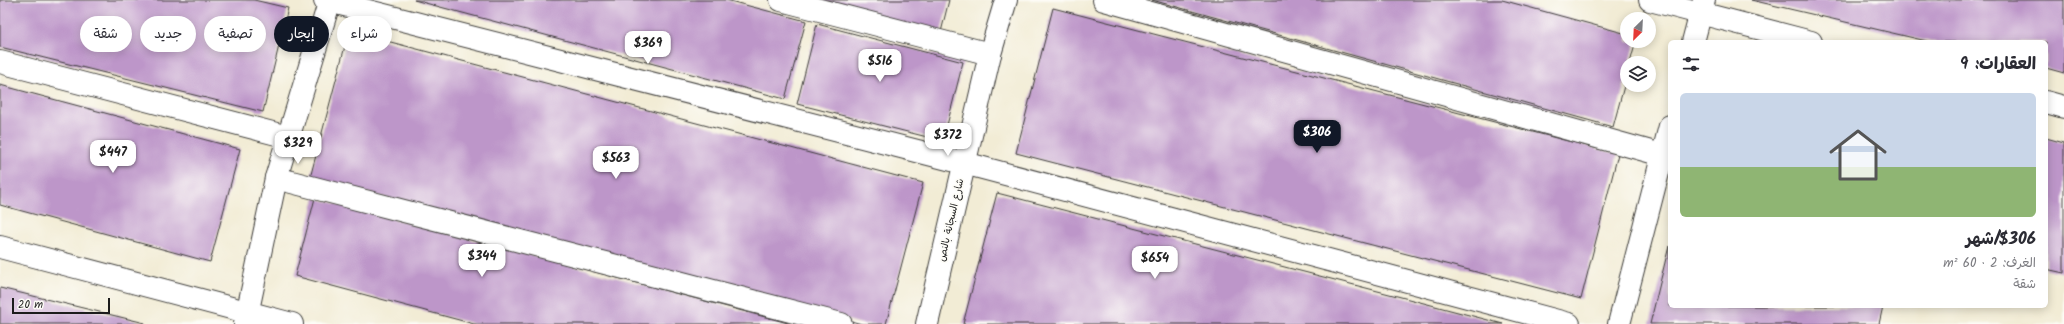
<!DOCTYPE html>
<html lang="ar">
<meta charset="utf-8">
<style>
:root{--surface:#fff;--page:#f7f7f7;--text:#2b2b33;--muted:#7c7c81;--accent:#111827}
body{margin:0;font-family:Kalam,"Playpen Sans Arabic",sans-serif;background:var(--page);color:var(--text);direction:rtl;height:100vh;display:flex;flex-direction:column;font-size:15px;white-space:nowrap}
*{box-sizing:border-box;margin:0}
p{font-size:13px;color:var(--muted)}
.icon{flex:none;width:22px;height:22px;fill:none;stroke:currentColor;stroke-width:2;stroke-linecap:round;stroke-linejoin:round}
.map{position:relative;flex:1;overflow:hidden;direction:ltr}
.drawer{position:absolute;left:1668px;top:40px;width:380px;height:268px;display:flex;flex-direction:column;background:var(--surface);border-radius:6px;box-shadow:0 2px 10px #0003;direction:rtl}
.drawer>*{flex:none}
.guide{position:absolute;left:12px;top:16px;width:380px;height:36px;direction:rtl;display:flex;gap:8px}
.needle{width:26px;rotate:204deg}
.controls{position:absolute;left:1620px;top:12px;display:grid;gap:8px}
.controls a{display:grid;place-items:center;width:36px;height:36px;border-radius:50%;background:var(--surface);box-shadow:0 2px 10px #0003;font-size:20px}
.scale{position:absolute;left:12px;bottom:10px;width:98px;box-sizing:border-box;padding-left:4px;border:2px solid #1c1c1c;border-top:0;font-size:11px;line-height:14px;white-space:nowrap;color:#1c1c1c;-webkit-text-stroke:3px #fdfcf7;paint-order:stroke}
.price{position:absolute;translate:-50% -34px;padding:0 9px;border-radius:8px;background:#fff;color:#222;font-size:13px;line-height:26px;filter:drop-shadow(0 1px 2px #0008)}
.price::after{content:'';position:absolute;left:50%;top:24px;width:12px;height:9px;margin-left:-6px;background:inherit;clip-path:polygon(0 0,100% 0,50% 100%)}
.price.active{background:var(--accent);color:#fff}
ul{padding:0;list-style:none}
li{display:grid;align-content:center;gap:8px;height:212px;padding:0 12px}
li span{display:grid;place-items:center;height:124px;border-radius:6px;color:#555}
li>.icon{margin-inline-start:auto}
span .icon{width:72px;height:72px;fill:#fffc;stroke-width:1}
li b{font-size:17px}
h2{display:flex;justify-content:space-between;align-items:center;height:48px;padding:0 12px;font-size:17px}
.pill{padding:0 14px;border-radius:18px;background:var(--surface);box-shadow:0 2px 10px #0003;font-size:14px;line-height:36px}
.pill.active{background:var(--accent);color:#fff}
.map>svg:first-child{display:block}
</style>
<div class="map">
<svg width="2064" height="324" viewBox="0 0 2064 324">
<rect width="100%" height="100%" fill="#fdfcf7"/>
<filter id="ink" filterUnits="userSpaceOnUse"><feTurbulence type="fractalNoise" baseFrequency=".025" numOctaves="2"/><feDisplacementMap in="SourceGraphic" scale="8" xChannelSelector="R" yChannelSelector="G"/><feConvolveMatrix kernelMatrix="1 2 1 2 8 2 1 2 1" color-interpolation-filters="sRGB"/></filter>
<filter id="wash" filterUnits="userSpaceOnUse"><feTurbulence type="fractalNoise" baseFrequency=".012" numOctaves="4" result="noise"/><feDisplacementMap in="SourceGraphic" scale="16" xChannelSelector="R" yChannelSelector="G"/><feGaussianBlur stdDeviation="0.9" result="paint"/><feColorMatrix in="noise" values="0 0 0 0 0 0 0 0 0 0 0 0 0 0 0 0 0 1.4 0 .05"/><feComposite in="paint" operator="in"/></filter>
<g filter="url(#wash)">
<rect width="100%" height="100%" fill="#f2ecd5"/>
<g id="blocks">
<g fill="#bd96c9">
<polygon points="0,0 254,0 288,8 263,112 0,47"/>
<polygon points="414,0 726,0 806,21 785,99"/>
<polygon points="806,0 949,0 940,36"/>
<polygon points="1152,0 1502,0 1627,34 1627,41 1636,41 1630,63 1627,63 1627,75 1613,127"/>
<polygon points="1751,0 2064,0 2064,73 2046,68 2046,42 1931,42"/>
<polygon points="1053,8 1618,154 1581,299 1016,153"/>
<polygon points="817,24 963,62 943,141 797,104"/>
<polygon points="349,31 923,183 886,324 862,324 310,178"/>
<polygon points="0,85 240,149 210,262 0,205"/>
<polygon points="2046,138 2064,143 2064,273 2046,269"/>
<polygon points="997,193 1401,297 1503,324 963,324"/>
<polygon points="315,198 788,323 788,324 474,324 295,276"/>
<polygon points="1669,246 1670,306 1883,306 1879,324 1650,324"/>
<polygon points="0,288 145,323 145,324 0,324"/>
</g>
</g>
</g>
<g filter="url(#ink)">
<use href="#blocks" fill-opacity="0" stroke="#3c3b38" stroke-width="1"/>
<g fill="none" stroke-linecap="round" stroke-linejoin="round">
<g stroke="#3c3b38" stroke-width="24">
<g id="minor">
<polyline points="325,0 964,163 1569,324"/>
<polyline points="781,0 990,54"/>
<polyline points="1104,0 1662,155"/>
<polyline points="1650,0 1811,42"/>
<polyline points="1693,42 1704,0"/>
<polyline points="0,62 288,137"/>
<polyline points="2046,102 2064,107"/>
<polyline points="276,178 841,324"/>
<polyline points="0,247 292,324"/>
<polyline points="245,324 276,178 330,0"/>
<polyline points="927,324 990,54 1006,0"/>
<polyline points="1619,324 1670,126"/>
</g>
</g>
<use href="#minor" stroke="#fff" stroke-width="22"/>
</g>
</g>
<g text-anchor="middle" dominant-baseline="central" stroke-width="3.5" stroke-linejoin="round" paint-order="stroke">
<g font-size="10" fill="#1c1c1c" stroke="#fdfcf7">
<text transform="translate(951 220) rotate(-77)">شارع السجانة بالنص</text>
</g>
</g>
</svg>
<div class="controls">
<a><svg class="needle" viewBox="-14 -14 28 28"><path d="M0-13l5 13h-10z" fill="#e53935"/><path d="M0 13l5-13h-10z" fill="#7c7c81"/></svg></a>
<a><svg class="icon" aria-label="layers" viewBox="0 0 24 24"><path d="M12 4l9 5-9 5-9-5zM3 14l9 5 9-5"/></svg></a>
</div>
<div class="scale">20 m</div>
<b class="price" style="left:648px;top:65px">$369</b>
<b class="price" style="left:880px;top:83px">$516</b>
<b class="price active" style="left:1317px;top:154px">$306</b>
<b class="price" style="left:948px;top:157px">$372</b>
<b class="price" style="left:298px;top:165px">$329</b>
<b class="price" style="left:113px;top:174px">$447</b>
<b class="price" style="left:616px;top:180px">$563</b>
<b class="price" style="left:482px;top:278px">$344</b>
<b class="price" style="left:1155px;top:280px">$654</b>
<div class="guide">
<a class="pill">شراء</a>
<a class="pill active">إيجار</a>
<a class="pill">تصفية</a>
<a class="pill">جديد</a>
<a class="pill">شقة</a>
</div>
<section class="drawer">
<h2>العقارات: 9<svg class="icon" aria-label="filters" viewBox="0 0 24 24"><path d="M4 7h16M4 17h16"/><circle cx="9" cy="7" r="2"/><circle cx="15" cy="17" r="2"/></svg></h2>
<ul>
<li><span style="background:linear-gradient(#c9d6e8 60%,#8fb573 0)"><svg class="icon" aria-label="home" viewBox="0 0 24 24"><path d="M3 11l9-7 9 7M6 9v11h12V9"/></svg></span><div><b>$306/شهر</b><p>الغرف: 2 · 60 m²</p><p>شقة</p></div></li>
</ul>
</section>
</div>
